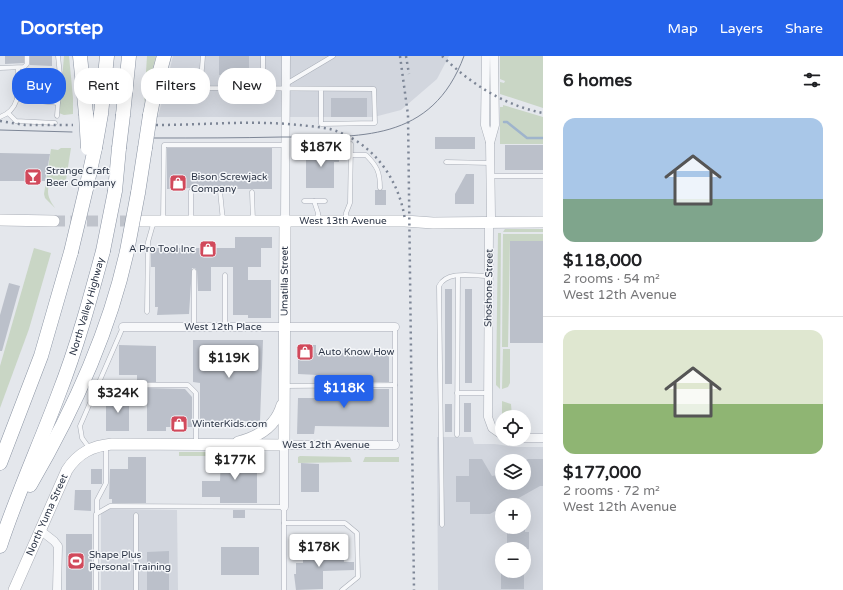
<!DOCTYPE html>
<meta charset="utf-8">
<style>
:root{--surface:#fff;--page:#f2f2f2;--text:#202124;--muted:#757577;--line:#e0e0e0;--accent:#2563eb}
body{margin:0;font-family:"Varela Round",sans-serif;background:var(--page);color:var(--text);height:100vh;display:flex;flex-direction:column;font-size:15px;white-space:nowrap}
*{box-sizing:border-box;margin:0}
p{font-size:13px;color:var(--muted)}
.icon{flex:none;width:22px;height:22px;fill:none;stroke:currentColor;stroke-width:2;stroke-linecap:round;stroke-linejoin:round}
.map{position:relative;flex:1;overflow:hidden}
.sheet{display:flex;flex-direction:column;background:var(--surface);width:300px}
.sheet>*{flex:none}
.hud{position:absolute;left:12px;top:12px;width:380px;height:36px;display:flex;gap:8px}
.tools{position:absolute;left:495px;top:354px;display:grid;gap:8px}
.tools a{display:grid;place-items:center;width:36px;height:36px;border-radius:50%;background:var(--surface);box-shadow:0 4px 16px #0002;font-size:20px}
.price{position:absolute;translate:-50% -34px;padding:0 9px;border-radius:4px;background:#fff;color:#222;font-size:13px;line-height:26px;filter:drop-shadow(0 1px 2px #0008)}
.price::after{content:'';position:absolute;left:50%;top:24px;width:12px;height:9px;margin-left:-6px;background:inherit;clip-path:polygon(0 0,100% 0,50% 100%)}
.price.current{background:var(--accent);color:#fff}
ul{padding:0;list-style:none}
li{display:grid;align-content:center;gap:8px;height:212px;padding:0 20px}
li+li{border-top:1px solid var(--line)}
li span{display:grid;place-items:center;height:124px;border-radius:12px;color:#555}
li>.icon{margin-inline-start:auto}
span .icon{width:72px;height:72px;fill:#fffc;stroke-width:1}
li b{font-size:17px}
h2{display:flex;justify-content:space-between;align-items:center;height:48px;padding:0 20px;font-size:17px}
.chip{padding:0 14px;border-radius:16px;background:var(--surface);box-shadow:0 4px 16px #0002;font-size:14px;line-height:36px}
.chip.current{background:var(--accent);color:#fff}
header{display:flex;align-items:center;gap:24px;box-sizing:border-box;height:56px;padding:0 20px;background:var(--accent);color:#fff}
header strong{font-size:19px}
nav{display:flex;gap:22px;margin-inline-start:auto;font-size:14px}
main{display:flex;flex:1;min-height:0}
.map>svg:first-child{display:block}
</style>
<header>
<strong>Doorstep</strong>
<nav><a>Map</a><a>Layers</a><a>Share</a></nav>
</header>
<main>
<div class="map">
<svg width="543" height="534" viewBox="0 0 543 534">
<rect width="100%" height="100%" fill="#e4e7ec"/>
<g fill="#d2d6de" fill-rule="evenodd">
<polygon points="173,0 449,0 437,23 401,54 374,61 158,61"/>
<path d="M437 381H472L474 388H495L514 391H543V534H438ZM502 405H524V427H502ZM502 449H524V471H502ZM502 493H524V515H502Z"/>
<polygon points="108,453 177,454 178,534 101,534 101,457"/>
</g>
<g fill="#c9d6c5">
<polygon points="64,0 69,0 73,42 73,58 64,59 59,57"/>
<polygon points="147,0 156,0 144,47"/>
<polygon points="500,0 543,0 543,52 500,38 500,26 504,27 505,25 500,23"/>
<polygon points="503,49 543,61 543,88 500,88 500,51 503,51"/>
<path d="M61 92H71L65 130 49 129C46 138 50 145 55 152L45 142 44 138 51 93 58 94Z"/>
<polygon points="505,173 543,173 543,176 503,176"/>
<polygon points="498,177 501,177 500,333 496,329"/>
<polygon points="503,178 543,178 543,185 510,185 508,291 502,291"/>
<polygon points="34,192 51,197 29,273 0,352 0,310"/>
<polygon points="503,293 510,293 510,327 508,331 502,333"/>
<polygon points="502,345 511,348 512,361 502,361"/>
<rect x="179" y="396" width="28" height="4"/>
<polygon points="300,400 350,401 352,406 298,407 298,401"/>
<polygon points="365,401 399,401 399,406 363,406"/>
</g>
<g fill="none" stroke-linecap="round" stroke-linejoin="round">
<polyline stroke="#9fb4cc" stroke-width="2.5" points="504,66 507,66 527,82 543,82"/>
</g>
<g fill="#bbc0ca">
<polygon points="5,0 24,0 24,7 5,8"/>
<polygon points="30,0 52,0 52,10 30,9"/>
<rect x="219" y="0" width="30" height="19"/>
<polygon points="47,18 55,18 53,42 37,40 39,25 46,25"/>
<rect x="331" y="42" width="36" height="19"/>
<rect x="435" y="81" width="40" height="12"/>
<polygon points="327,89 334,89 334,97 339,97 339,106 334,106 334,132 306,132 306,93 327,93"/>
<rect x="505" y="89" width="38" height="25"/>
<polygon points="167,92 272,92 272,133 223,133 220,132 217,133 191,132 167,133"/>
<polygon points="0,97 50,98 45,125 0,125"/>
<polygon points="466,118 474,118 474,148 455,148 455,138"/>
<rect x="375" y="134" width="11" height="15"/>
<polygon points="235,181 272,181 272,192 261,192 261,211 248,211 248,224 271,224 271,262 248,262 248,259 233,259 233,211 211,211 211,235 198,235 197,215 195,212 192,212 189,258 157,259 158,251 155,251 155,211 151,211 151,192 235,192"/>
<rect x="510" y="185" width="33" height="102"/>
<polygon points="9,227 20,230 2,295 0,295 0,259"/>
<rect x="445" y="233" width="7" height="95"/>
<rect x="465" y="233" width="7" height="94"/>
<polygon points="193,284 263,284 260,365 200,365 200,327 193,326"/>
<polygon points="119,289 156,290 156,326 137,326 137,319 119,319"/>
<polygon points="298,289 316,289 316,297 389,297 389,326 318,326 318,319 298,318"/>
<polygon points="147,332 185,333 192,341 192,371 166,371 166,375 147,375"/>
<polygon points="318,333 389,333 389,371 315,370 314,378 297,378 298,342 315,342 315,334"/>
<rect x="106" y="342" width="23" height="33"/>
<rect x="464" y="347" width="7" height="29"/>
<rect x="445" y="348" width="7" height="28"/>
<polygon points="128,401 146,401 146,447 112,447 112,443 109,443 110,413 128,413"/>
<polygon points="221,401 257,401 257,447 220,447 220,441 202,441 202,425 220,425"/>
<polygon points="469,403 482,403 492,420 502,418 502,427 524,427 524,405 528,403 543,403 543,430 540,430 506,449 502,449 502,451 490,458 470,458 470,446 456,446 456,420 469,420"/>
<polygon points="301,407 319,408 319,436 301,436"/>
<rect x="91" y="413" width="11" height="15"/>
<polygon points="75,434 91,434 91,455 74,454"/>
<rect x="233" y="454" width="12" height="8"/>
<polygon points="516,471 525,471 525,476 529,476 529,493 507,493 507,476 516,476"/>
<rect x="66" y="478" width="26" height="56"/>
<rect x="221" y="491" width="38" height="28"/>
<polygon points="303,493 344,495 344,506 354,506 354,514 323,515 323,533 296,534 294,518 296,518 296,507 303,507"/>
<polygon points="169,495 169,534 147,534 147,496"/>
<rect x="501" y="515" width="23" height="18"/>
</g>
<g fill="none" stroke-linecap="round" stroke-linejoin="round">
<polyline stroke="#bfc3cb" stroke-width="11" stroke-dasharray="11 5.5" stroke-linecap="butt" points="54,165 139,165"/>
<g stroke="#a9aeb7" stroke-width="5">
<g id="lane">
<polyline points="203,0 201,24 209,32 374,33 375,67 321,68 321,33"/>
<polyline points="0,12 24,11 27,8 27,0"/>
<polyline points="286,28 333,0"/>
<polyline points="263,34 263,0"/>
<polyline points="18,43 58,47"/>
<polyline points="8,57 16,65 55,67"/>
<polyline points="57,60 60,19 58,0"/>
<path d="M0 61C22 53 18 32 18 12"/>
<path d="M351 99H366C377 110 380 116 380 132"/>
<polyline points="446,106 490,107"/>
<polyline points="490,120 543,120"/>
<polyline points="191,135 191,165"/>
<polyline points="220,135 223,165"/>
<polyline points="252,136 253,165"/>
<polyline points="304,145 325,145"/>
<polyline points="314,145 318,157 318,165"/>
<polyline points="163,164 164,89 285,89"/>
<polyline points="346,165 346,157 350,147 351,88"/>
<polyline points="194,215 194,271"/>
<polyline points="225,219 225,271"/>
<polyline points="147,256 148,186 154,165"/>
<polyline points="395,271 395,389"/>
<polyline points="98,329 188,329 196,337 196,387"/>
<polyline points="285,330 395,329"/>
<polyline points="457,337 488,337"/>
<polyline points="457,379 458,220"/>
<polyline points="90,393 82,382 80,370 123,271"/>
<polyline points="97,457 97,444 106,427 106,389"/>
<polyline points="136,459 136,534"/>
<polyline points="284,467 345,467 357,477 358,521 342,534"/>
<path d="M442 469 439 230C447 214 473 220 489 220"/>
<polyline points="96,534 96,458 110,450 284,451 284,534"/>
</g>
</g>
<g stroke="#a9aeb7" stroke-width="9">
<g id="street">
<polyline points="486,0 485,69 490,86"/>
<polyline points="494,0 495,69 490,87 491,161 489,173 488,361 492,372 502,379"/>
<polyline points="285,165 286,0"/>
<polyline points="123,271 395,271"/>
<polyline points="524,382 543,382"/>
<polyline points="284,451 284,389 395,389"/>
<polyline points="40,474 54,485 58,490 57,534"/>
</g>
</g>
<g stroke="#a9aeb7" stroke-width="12">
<g id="secondary">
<polyline points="0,164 54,165"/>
<path id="s1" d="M142 165H405L433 167 543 166"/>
<path d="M238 386C258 381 276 370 282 349"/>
<path id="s2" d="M14 534 67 414C78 397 92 390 112 388L284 389 285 165"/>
</g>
</g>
<g stroke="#8b94a3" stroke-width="15">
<g id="highway">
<polyline points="80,0 86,58"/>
<polyline points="101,58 107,0"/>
<polyline points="123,59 129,0"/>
<polyline points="150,59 155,33 164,0"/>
<polyline points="86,133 95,92"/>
<polyline points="115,135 119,92"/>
<polyline points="138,137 145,92"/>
<polyline points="0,407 41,300 71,196"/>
<path d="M30 429C72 357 109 277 127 195"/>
<path id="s3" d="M0 490C17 438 40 388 59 337 77 291 90 243 103 195"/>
</g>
</g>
<use href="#lane" stroke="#f7f8fa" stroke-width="4"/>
<use href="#street" stroke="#f7f8fa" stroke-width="8"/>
<use href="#secondary" stroke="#fff" stroke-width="11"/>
<use href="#highway" stroke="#fff" stroke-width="14"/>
<g stroke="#7d8696" stroke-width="1">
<polyline points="0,74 72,76"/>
<path d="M154 82C197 82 239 82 282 81 359 81 432 87 464 0"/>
</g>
<g stroke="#7d8696" stroke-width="2.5" stroke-dasharray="2 4" stroke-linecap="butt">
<polyline points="400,0 408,59 414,534"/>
<polyline points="406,0 409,18"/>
<path d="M442 0C470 27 503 49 543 57"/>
<polyline points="0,65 25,69 73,69"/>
<path d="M156 69C204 69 252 64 299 69 309 70 320 71 330 73 372 85 399 122 405 164"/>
</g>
<g stroke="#8b94a3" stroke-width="15" stroke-linecap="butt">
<g id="highway-bridge">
<polyline points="86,58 88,92"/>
<polyline points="95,92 101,58"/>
<polyline points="119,92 123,59"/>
<polyline points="145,92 150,59"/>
<polyline points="103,195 115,135"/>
<polyline points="127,195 138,137"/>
<polyline points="71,196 86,133"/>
</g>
</g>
<use href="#highway-bridge" stroke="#fff" stroke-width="14"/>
</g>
<defs>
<g id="bar-square" transform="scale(0.9)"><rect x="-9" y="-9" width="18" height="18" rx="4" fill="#d1495b" stroke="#f4f6f9"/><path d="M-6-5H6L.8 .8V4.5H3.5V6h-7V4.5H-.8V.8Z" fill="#fff"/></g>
<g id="shop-square" transform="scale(0.9)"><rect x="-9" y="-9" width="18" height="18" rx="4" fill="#d1495b" stroke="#f4f6f9"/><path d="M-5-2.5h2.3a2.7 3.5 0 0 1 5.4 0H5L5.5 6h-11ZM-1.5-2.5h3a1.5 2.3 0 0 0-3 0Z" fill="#fff"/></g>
<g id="stadium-square" transform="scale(0.9)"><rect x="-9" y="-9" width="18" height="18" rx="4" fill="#d1495b" stroke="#f4f6f9"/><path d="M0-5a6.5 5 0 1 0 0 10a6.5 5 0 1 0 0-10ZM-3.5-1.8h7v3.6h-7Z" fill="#fff"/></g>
</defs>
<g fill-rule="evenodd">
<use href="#bar-square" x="33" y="121"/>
<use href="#shop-square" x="178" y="127"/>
<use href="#shop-square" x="208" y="193"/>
<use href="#shop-square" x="305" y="296"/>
<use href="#shop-square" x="179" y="368"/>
<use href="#stadium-square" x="76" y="505"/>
</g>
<g text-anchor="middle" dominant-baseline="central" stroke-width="3" stroke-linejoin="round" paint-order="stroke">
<g font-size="10" fill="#2b3445" stroke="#f4f6f9" text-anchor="start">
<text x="46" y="115">Strange Craft<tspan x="46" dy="12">Beer Company</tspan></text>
<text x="191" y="121">Bison Screwjack<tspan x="191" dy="12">Company</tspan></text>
<text x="195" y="193" text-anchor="end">A Pro Tool Inc</text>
<text x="318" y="296">Auto Know How</text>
<text x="192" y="368">WinterKids.com</text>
<text x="89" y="499">Shape Plus<tspan x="89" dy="12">Personal Training</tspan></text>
</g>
<g font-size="10" fill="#2b3445" stroke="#f4f6f9">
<text stroke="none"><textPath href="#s1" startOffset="201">West 13th Avenue</textPath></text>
<text stroke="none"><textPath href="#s2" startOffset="521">Umatilla Street</textPath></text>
<text transform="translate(489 232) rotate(-89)">Shoshone Street</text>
<text stroke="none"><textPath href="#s3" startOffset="255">North Valley Highway</textPath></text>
<text x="223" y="271">West 12th Place</text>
<text x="326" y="389">West 12th Avenue</text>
<text stroke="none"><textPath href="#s2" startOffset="82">North Yuma Street</textPath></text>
</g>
</g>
</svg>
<div class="tools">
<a><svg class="icon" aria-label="locate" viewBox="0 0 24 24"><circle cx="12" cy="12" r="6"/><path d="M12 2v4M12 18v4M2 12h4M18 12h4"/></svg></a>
<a><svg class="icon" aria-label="layers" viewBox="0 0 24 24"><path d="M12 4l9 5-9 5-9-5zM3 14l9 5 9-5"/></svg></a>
<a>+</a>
<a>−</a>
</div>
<b class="price" style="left:321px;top:112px">$187K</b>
<b class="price" style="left:229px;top:323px">$119K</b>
<b class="price current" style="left:344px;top:353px">$118K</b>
<b class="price" style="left:118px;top:358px">$324K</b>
<b class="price" style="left:235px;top:425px">$177K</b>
<b class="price" style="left:319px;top:512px">$178K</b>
<div class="hud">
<a class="chip current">Buy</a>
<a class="chip">Rent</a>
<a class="chip">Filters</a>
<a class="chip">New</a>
</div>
</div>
<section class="sheet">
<h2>6 homes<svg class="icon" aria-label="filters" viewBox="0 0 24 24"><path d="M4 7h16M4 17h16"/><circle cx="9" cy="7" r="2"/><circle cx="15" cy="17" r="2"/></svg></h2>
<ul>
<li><span style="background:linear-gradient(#a9c7e8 65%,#7fa58c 0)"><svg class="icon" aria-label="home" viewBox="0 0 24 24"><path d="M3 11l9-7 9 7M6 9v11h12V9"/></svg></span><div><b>$118,000</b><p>2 rooms · 54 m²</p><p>West 12th Avenue</p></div></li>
<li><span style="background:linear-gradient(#dfe7d0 60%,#8fb573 0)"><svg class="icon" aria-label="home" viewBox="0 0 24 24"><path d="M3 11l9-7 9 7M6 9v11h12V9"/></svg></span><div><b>$177,000</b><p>2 rooms · 72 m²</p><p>West 12th Avenue</p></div></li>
</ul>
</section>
</main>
